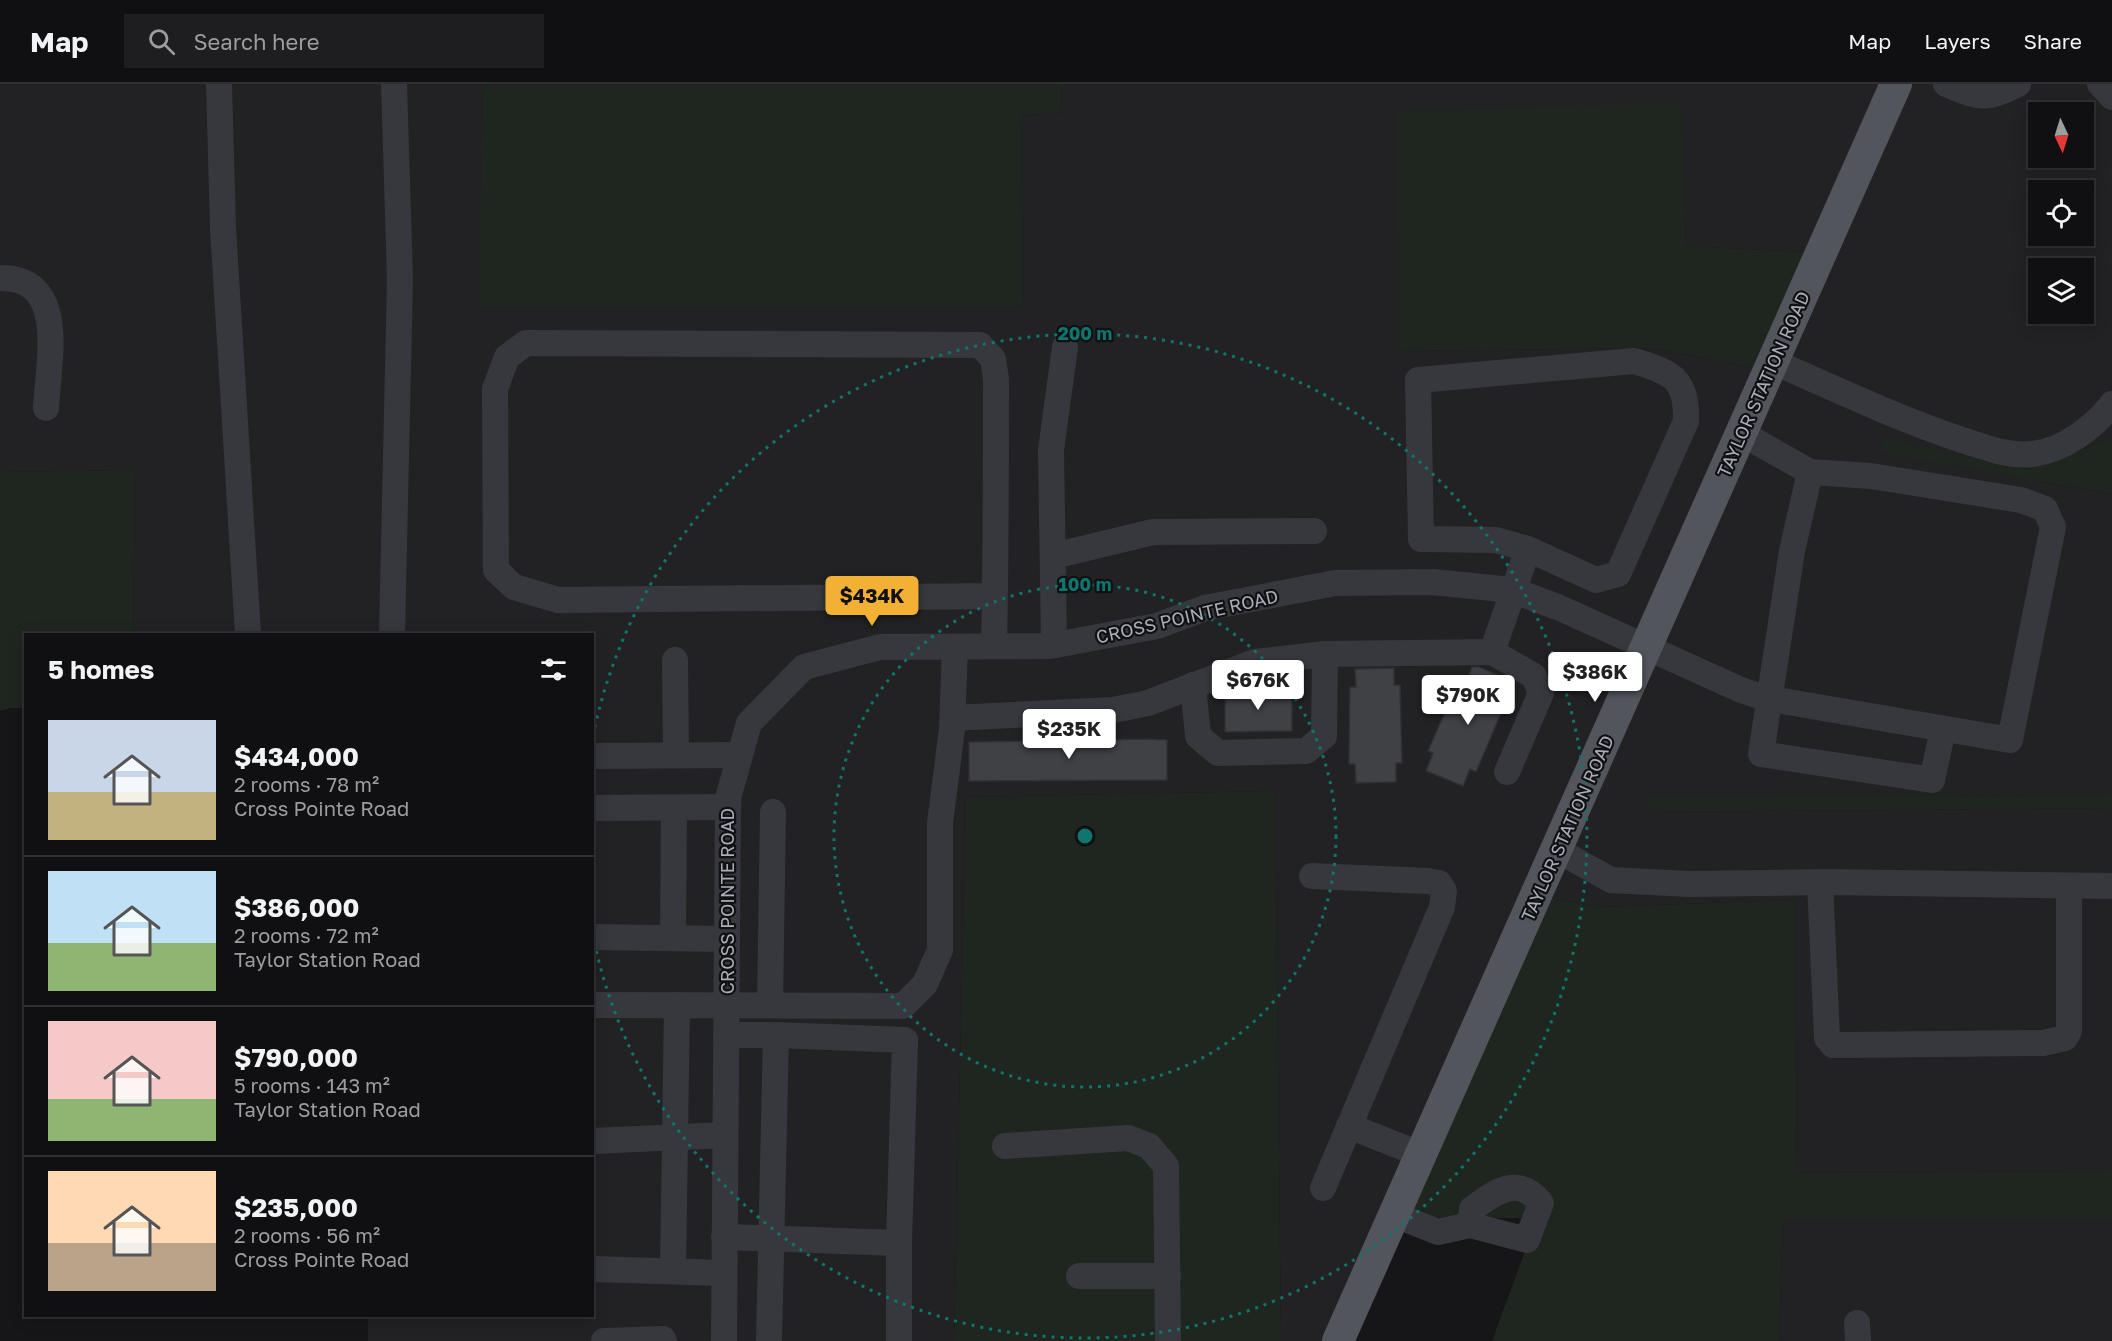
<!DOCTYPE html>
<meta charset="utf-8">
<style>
:root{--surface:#101012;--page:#1e1e20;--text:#f1f3f6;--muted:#9c9d9f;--line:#303032;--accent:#f2b134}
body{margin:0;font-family:"Golos Text",sans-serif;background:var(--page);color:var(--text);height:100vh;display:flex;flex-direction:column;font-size:22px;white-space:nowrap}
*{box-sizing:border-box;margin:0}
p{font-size:20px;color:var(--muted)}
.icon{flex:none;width:33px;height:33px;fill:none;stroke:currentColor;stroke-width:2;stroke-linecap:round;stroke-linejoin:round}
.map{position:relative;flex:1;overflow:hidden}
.side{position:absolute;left:24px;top:549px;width:570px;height:684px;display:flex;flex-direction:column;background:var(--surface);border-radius:0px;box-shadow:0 3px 15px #0003,0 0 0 2px var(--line)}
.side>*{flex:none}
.needle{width:39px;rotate:176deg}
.controls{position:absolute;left:2028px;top:18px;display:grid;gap:12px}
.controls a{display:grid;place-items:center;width:66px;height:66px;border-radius:0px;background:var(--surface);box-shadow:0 3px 15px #0003,0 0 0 2px var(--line);font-size:30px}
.price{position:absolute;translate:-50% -51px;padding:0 14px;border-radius:6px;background:#fff;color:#222;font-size:20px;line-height:39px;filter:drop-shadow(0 2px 3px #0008)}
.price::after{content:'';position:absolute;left:50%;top:36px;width:18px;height:14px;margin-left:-9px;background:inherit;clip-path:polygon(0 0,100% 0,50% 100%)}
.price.on{background:var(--accent);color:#111}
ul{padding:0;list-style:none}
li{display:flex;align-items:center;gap:18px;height:150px;padding:0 24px}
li+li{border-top:2px solid var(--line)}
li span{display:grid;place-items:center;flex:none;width:168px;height:120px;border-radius:0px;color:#555}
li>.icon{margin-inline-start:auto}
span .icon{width:72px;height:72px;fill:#fffc;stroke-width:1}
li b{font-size:26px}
h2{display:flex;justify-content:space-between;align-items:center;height:72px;padding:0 24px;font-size:26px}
header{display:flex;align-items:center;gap:36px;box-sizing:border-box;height:84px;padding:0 30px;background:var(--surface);border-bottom:2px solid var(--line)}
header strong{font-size:28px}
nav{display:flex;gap:33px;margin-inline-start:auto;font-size:21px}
.search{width:420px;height:54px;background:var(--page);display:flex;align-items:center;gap:15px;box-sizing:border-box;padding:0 21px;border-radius:0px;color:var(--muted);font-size:22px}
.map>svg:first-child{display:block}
</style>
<header>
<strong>Map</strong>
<div class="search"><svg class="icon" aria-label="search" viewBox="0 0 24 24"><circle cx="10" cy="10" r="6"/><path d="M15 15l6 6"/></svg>Search here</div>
<nav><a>Map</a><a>Layers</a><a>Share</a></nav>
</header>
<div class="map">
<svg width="2112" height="1257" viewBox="0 0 2112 1257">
<rect width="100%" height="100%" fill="#161618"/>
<g fill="#222225" fill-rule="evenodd">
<path d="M0 0H483L480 224 1023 223 1021 32 1061 28 1062 0H2112V354L2029 385 1883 355 1884 370 2112 410V711L1645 713 1649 728 2112 724V1087L1797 1089 1795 816 1600 823 1551 814 1327 1257H1281L1275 707 966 713 954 1257H368V1232H592V550H133L135 386 0 388ZM1681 19 1686 162 1807 168 1752 283 1653 264 1399 267ZM2038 28H2084V74H2038ZM2038 106H2084V152H2038ZM2038 184H2084V230H2038Z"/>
<polygon points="1783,1135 2112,1135 2112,1257 1779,1257"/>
</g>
<g fill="#1e261f">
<polygon points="483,0 1062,0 1061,28 1021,32 1023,224 479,224"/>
<polygon points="1682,19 1686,162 1807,168 1752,283 1653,264 1398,267 1396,27"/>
<polygon points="1883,354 2029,385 2112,354 2112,410 1883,370"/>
<polygon points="135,386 133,550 26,550 25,624 10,624 0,627 0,388"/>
<polygon points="1275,707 1281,1257 954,1257 966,713"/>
<polygon points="2112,711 2112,724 1649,728 1644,712"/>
<polygon points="1551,814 1600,823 1795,816 1797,1089 2112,1087 2112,1135 1783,1135 1779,1257 1492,1257 1537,1134 1413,1134 1408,1128"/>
</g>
<g fill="#404145" stroke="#303034" stroke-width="1.5">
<polygon points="1472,583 1479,583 1509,596 1501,613 1507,615 1488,660 1476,688 1470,685 1463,702 1426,687 1433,669 1428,667 1440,639 1461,597 1466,599"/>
<polygon points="1394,584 1394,601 1400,601 1402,679 1396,679 1396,698 1356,699 1355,680 1349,680 1349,668 1350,603 1356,603 1355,585"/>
<polygon points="1273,602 1273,609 1292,608 1292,647 1225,648 1225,608 1243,608 1244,603"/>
<polygon points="1149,655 1167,656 1167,696 969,697 969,658"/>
</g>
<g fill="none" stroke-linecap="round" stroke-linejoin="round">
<g stroke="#37383d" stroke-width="26">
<polyline points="219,0 223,144 248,550"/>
<path d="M1946 0C1981 14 1983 17 2018 0"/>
<polyline points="2100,0 2112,13"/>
<path d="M0 194C69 193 48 278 46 324"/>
<path d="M1772 277C1835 305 1897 334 1962 356 1985 363 2008 373 2033 370 2064 366 2093 344 2112 320"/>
<polyline points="1810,388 1792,467 1761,670 1932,696 1943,645"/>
<polyline points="1053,472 1153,448 1314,447"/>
<polyline points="392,550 400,195 394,0"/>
<polyline points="1054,561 1051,366 1065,263"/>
<path d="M994 562C996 473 996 384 996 295L993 275 980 261 526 259 507 273 495 305 496 486 514 503 558 516 995 512"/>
<polyline points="1492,568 1534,592 1541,609 1507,688"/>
<polyline points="675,576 676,671"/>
<polyline points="1193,601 1198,652 1218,669 1306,667 1324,652 1325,570"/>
<path d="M953 634 1113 626 1148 619 1255 578 1325 570 1492 568 1528 465 1596 496 1618 490 1686 337C1687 295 1672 288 1634 277L1418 296 1421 455 1496 456 1528 465"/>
<polyline points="592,672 740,671"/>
<polyline points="592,724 728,723"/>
<polyline points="1557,766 1611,796 1690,800 1827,798 2112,802"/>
<polyline points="1312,792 1428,797 1439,799 1444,807 1442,823 1323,1104"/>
<polyline points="1820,798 1827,954 1833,961 1845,961 2043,959 2065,954 2069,947 2069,803"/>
<polyline points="592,853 727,855"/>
<polyline points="673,854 674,724"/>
<polyline points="770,920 773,728"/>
<polyline points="592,921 903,922 925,900 940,866 940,739 952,645 955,563"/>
<polyline points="726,951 776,951 769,1257"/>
<polyline points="776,951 905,956 899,1159"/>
<polyline points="1349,1042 1422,1071"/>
<polyline points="592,1057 725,1051"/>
<polyline points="1005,1062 1128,1054 1149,1062 1166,1082 1168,1257"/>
<path d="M1395 1131 1438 1148 1470 1141 1527 1156 1541 1119C1518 1091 1496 1107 1472 1125L1470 1141"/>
<polyline points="724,1153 899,1159 899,1257"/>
<polyline points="592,1185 724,1189"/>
<polyline points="673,1187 677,921"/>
<polyline points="1079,1192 1168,1192"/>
<polyline points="1857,1239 1858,1257"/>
<polyline points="604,1257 663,1255 664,1257"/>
<polyline points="724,1257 728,714 749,639 804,583 880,563 1050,562 1157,542 1205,524 1335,499 1433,498 1512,506 1560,524 1741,606 1765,614 2010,656 2053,443 2045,425 2021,416 1871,392 1810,388 1741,349"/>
</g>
<polyline stroke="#53555c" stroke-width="32" points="1338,1257 1896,0"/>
</g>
<g fill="none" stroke="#0f766e" stroke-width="3" stroke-dasharray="3 6">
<circle cx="1085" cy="752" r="251"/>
<path d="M593 652A502 502 0 1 1 593 852"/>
</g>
<g text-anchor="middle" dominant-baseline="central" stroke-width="4.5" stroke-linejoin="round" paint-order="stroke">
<g font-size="18" fill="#a8adb8" stroke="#111113">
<text transform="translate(1763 300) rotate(-66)">TAYLOR STATION ROAD</text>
<text transform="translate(1187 532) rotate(-13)">CROSS POINTE ROAD</text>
<text transform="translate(1567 744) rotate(-66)">TAYLOR STATION ROAD</text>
<text transform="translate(727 817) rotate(-90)">CROSS POINTE ROAD</text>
</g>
</g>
<circle cx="1085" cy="752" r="9" fill="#0f766e" stroke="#111113" stroke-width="3"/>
<g font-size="18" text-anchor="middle" font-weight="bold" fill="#0f766e" stroke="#111113" stroke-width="4.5" stroke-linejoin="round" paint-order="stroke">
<text x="1085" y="256">200 m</text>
<text x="1085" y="507">100 m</text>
</g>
</svg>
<div class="controls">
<a><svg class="needle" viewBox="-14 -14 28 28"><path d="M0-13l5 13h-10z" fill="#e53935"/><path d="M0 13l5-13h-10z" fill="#9c9d9f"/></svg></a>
<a><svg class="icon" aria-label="locate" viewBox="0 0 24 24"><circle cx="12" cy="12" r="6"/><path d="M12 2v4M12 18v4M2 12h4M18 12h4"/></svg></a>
<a><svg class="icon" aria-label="layers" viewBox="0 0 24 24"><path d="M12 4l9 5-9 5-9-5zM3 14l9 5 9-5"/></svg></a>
</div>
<b class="price on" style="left:872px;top:543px">$434K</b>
<b class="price" style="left:1595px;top:619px">$386K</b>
<b class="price" style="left:1258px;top:627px">$676K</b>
<b class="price" style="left:1468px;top:642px">$790K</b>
<b class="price" style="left:1069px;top:676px">$235K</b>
<section class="side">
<h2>5 homes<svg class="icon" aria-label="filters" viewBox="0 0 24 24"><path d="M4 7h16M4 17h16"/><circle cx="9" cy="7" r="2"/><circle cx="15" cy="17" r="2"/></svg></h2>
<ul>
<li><span style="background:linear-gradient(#c9d6e8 60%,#c2b280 0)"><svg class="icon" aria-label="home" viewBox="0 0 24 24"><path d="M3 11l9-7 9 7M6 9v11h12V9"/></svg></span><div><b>$434,000</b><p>2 rooms · 78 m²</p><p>Cross Pointe Road</p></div></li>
<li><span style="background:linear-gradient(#bfe0f5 60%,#8fb573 0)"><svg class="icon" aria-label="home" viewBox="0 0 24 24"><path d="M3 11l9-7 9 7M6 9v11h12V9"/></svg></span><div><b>$386,000</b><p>2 rooms · 72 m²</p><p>Taylor Station Road</p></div></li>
<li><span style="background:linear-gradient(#f6c9c9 65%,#8fb573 0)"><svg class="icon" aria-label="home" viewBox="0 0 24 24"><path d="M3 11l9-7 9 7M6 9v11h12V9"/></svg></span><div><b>$790,000</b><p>5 rooms · 143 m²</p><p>Taylor Station Road</p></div></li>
<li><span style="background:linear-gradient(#ffd9b3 60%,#b9a48a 0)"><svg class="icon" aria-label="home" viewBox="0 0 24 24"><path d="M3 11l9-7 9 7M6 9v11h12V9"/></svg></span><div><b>$235,000</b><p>2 rooms · 56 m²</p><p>Cross Pointe Road</p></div></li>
</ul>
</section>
</div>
